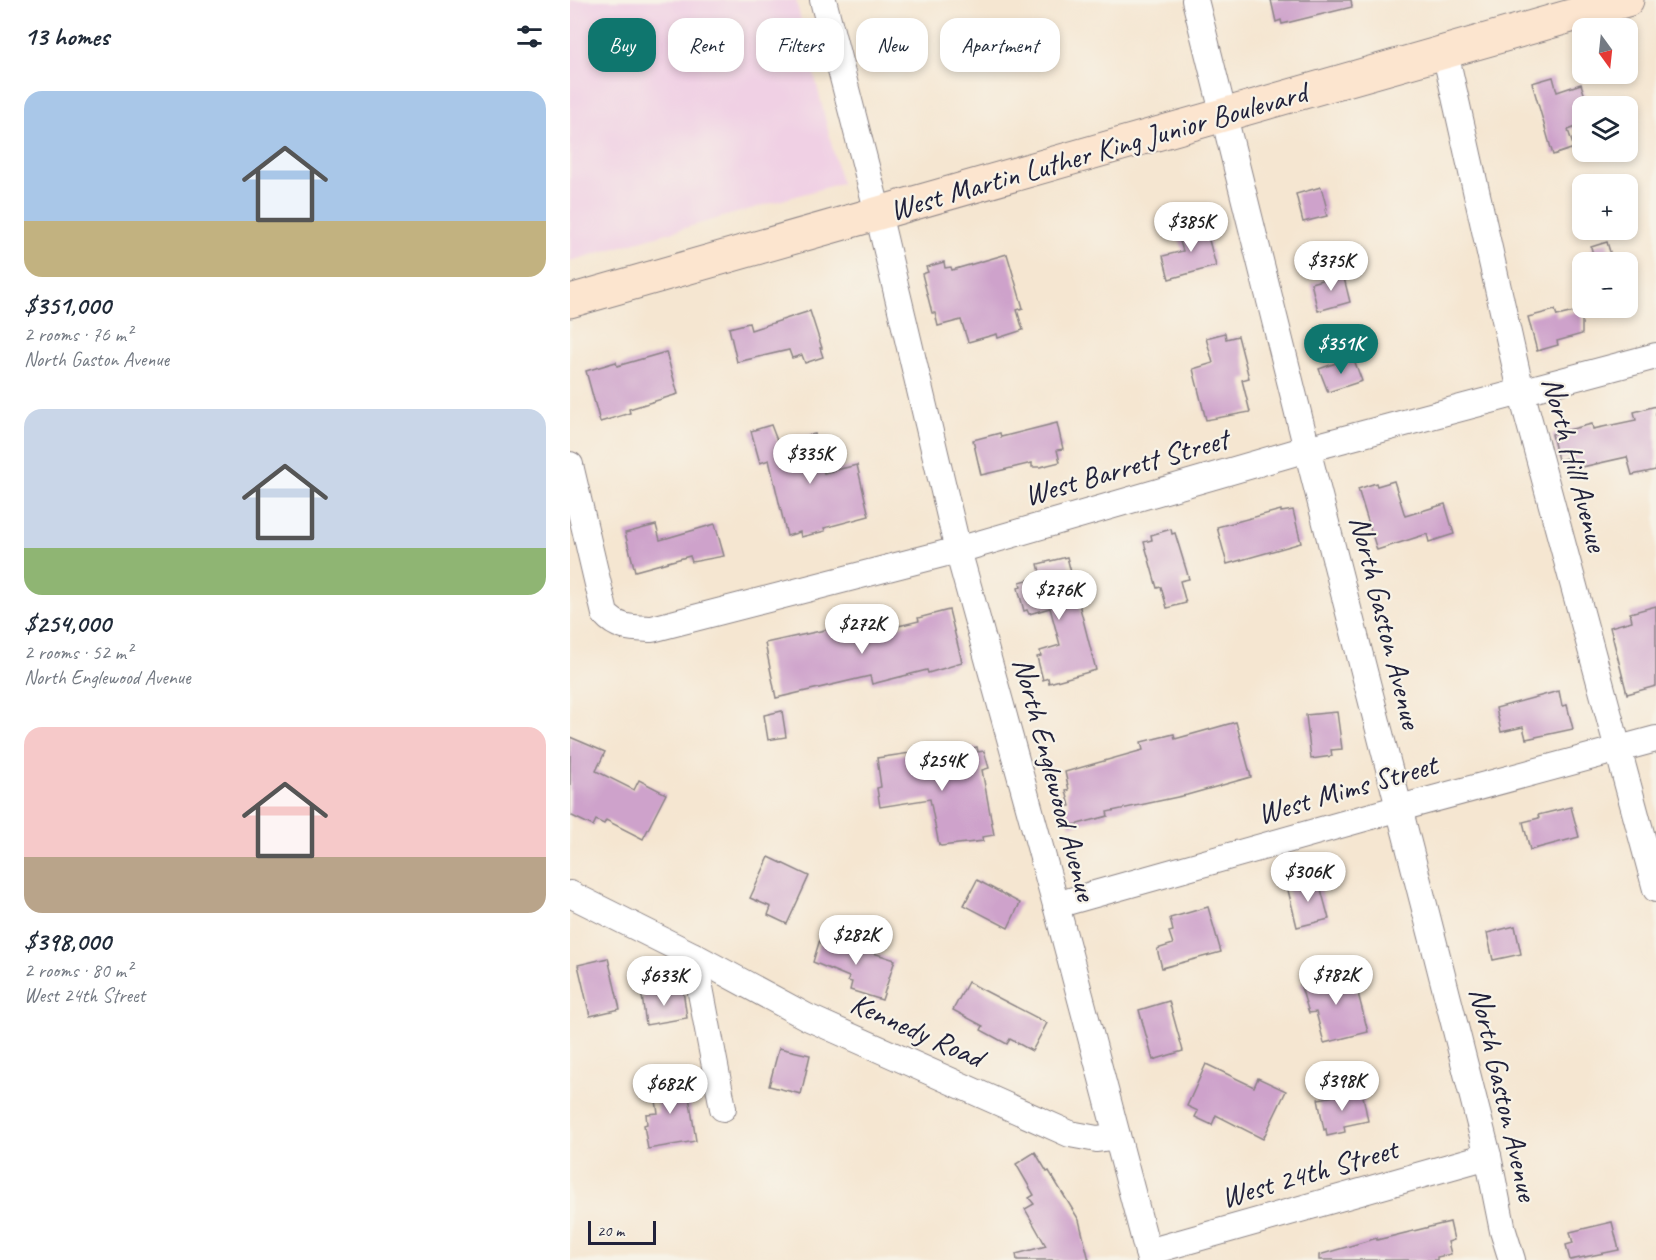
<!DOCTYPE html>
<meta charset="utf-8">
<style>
:root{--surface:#fff;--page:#f2f2f3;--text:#1f2937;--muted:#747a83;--accent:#0f766e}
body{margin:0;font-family:Caveat,sans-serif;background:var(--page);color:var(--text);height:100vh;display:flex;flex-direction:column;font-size:22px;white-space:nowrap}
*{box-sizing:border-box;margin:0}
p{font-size:20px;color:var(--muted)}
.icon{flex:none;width:33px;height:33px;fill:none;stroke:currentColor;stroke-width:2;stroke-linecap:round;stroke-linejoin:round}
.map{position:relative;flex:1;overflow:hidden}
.details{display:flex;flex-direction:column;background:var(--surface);width:570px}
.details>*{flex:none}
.guide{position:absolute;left:18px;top:18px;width:570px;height:54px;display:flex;gap:12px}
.needle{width:39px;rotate:165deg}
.fabs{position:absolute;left:1002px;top:18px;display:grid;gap:12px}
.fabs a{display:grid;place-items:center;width:66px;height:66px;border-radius:12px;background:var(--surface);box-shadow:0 3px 9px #0003;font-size:30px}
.scale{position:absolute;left:18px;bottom:15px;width:68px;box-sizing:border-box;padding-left:6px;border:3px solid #22223b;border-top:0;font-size:16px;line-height:21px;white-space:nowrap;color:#22223b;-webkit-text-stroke:4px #f7f3e8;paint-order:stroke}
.price{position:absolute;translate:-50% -51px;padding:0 14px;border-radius:21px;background:#fff;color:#222;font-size:20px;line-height:39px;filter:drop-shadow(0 2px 3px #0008)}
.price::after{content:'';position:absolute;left:50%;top:36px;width:18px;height:14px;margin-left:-9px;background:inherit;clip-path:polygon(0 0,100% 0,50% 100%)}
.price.current{background:var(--accent);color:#fff}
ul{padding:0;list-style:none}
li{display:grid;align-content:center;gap:12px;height:318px;padding:0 24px}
li span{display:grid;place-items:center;height:186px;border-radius:18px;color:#555}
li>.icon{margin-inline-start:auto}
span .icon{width:108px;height:108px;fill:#fffc;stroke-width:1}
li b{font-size:26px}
h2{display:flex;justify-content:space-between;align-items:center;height:72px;padding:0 24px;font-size:26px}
.pill{padding:0 21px;border-radius:18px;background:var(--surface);box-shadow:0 3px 9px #0003;font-size:21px;line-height:54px}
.pill.current{background:var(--accent);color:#fff}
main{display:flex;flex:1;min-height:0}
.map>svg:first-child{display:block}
</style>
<main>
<section class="details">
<h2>13 homes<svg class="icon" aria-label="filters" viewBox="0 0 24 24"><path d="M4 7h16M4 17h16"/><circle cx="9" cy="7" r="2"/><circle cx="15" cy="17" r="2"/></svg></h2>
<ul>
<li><span style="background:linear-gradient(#a9c7e8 70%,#c2b280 0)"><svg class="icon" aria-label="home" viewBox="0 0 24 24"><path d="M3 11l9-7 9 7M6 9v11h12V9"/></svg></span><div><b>$351,000</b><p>2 rooms · 76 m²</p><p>North Gaston Avenue</p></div></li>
<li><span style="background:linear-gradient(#c9d6e8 75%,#8fb573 0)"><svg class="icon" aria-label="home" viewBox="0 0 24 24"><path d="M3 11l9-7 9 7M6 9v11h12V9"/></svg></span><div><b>$254,000</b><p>2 rooms · 52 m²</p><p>North Englewood Avenue</p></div></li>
<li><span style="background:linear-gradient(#f6c9c9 70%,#b9a48a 0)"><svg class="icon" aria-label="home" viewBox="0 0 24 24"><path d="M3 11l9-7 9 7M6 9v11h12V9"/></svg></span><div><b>$398,000</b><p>2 rooms · 80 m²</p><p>West 24th Street</p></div></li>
</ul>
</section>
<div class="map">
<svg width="1086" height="1260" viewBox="0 0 1086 1260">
<rect width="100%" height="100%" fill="#f7f3e8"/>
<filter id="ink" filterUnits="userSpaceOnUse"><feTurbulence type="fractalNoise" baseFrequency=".0167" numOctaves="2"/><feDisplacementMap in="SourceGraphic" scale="12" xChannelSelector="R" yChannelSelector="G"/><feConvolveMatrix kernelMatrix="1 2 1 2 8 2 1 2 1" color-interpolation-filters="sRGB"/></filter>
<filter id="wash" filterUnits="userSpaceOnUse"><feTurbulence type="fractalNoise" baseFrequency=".008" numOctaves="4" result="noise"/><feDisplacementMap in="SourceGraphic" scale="24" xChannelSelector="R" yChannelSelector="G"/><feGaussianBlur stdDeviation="1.35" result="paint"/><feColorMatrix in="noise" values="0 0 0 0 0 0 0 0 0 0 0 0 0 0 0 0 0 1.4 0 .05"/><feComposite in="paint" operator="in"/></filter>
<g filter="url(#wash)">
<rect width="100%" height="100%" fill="#f5e6d1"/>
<polygon fill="#f0d0e4" points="0,0 226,0 271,183 0,261"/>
<g id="blocks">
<g fill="#cea2cb">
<polygon points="701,0 781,0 782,7 712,24 711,20 706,22"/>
<polygon points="983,77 987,92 1011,84 1018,106 1012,106 1012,125 998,130 1004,148 983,155 962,83"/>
<polygon points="751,187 757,209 755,210 757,216 733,222 726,194"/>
<polygon points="634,222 646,266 599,279 593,256 613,251 607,232 618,229 617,226"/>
<polygon points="1037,242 1043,262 1025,262 1021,247"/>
<polygon points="437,254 453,308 447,310 453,330 428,338 427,334 398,342 391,320 368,326 365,313 362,313 352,274 358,272 356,267 374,262 375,268 381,267 382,270"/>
<polygon points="773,274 780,302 748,311 741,283"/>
<polygon points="985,310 987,316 1012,310 1012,334 987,341 988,345 967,351 958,317"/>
<polygon points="240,311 252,348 250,348 253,357 235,363 232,355 222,358 219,350 167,362 159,328 179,323 181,330"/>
<polygon points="655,333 656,339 668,336 679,378 672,380 680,412 636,420 623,369 643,363 636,338"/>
<polygon points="96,352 108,394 59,409 60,413 30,422 16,371 46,362 47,366"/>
<polygon points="783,357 792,381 758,392 749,369"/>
<polygon points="1086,406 1086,470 1062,475 1057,457 1003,469 1000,457 988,460 982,434 1022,424 1023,429 1066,420 1064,412"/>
<polygon points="487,423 493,449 487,450 490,462 470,467 462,467 462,463 411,475 403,440 430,433 431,437"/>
<polygon points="201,425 208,443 245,434 254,473 287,465 299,516 254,528 255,531 231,537 230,532 217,536 199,460 190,463 181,431"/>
<polygon points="824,481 835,516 875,504 884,534 859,542 857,534 807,550 788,489 806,483 807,486"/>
<polygon points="711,510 711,512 723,510 731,543 657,564 647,527"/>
<polygon points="145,524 154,556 122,562 120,556 65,571 55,533 86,525 90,540"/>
<polygon points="601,529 602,534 605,533 619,579 610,581 616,603 597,608 591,587 587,588 574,542 582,540 581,535"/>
<polygon points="497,557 526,670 479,683 478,678 473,680 467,657 471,656 470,651 490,645 480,608 459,614 457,610 454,611 448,588 451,587 450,582 471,576 468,564"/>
<polygon points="1086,606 1086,686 1057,694 1040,627 1062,621 1060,613"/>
<polygon points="379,610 392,662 385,664 385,665 358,673 357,670 302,684 300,676 206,698 195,643 269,627 270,630 277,629 280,641 317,631 316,629 349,621 348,618"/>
<polygon points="989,691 992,706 997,705 1003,729 956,739 953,727 931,732 926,708"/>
<polygon points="212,711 216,737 198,740 194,715"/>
<polygon points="767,712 772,749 761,750 762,756 741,759 736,715"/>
<polygon points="666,722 681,777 617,795 537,812 538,816 500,826 494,807 500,806 496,791 499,790 495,772 573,750 571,742 604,734 605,739"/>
<polygon points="0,737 35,752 26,771 64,790 69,780 96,794 73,839 36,820 34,824 26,820 23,826 0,815"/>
<polygon points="407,747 408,752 414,751 419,768 412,770 424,835 412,837 413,841 371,846 369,845 360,799 310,807 307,788 311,787 307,758 340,753 340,757 347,756 348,761"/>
<polygon points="1001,807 1009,837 960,850 953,822 969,818 968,815"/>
<polygon points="199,857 239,876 217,924 198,915 201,907 180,898"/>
<polygon points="748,878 759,919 727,927 717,886"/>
<polygon points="407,880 450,903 438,928 394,905"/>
<polygon points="638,907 651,952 592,968 587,949 603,944 599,932 603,931 600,918"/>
<polygon points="945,926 951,954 923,960 917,933"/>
<polygon points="251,936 325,960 312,1000 280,990 282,982 278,981 279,977 243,962"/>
<polygon points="38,958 50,1009 20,1016 8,965"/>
<polygon points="782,970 798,1032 754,1043 746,1012 739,1013 730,984"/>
<polygon points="398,982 477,1023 462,1051 440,1039 437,1044 411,1030 413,1026 383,1010"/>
<polygon points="113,990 117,1018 76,1025 72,996"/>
<polygon points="599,1001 613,1051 583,1060 569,1010"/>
<polygon points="209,1048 240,1055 231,1094 199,1086"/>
<polygon points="636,1064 684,1087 688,1078 716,1091 693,1139 646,1115 642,1125 625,1117 628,1111 617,1106"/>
<polygon points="109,1073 113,1097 119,1096 126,1141 78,1149 74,1125 77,1124 76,1114 88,1113 82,1077"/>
<polygon points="792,1091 798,1121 774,1126 775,1132 757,1136 756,1129 754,1130 748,1099"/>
<polygon points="465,1152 477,1172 479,1171 509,1220 519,1260 447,1260 446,1254 476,1246 455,1209 464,1204 459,1198 464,1195 446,1164"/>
<polygon points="880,1222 884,1240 878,1242 881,1254 867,1257 867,1260 749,1260 749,1255 807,1238 807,1240"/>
<polygon points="1042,1222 1049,1250 1000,1260 996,1245 1003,1243 1000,1232"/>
</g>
</g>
</g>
<g filter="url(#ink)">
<use href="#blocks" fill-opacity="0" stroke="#8c8486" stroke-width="1.5"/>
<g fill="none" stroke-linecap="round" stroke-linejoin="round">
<g stroke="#8c8486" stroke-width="28">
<g id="minor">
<polyline points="253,0 308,213 388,550 486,905 580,1260"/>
<polyline points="625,0 737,449 864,944 918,1156 933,1231 942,1260"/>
<polyline points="875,52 951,391 1086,889"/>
<path d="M0 465 35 614C48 629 63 628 82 629L388 550 737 449 1086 356"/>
<polyline points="0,894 124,956 237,1017 500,1134 527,1139 547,1136"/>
<polyline points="486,905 830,808 1086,739"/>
<polyline points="124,956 153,1108"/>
<polyline points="578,1252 918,1156"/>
</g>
</g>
<g stroke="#8c8486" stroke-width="35">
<polyline id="secondary" points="0,301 1057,0"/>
</g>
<use href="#minor" stroke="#fff" stroke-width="26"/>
<use href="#secondary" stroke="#fce5cf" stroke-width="33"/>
</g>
</g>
<g text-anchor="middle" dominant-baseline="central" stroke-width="4.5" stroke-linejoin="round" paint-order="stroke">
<g font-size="30" fill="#22223b" stroke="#f7f3e8">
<text transform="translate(528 151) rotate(-16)">West Martin Luther King Junior Boulevard</text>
<text transform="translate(1005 464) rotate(75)">North Hill Avenue</text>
<text transform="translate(556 467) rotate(-16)">West Barrett Street</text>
<text transform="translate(816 622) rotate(76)">North Gaston Avenue</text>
<text transform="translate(485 779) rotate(75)">North Englewood Avenue</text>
<text transform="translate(777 789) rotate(-16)">West Mims Street</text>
<text transform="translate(347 1030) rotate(24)">Kennedy Road</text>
<text transform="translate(934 1094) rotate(77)">North Gaston Avenue</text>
<text transform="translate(739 1173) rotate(-16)">West 24th Street</text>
</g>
</g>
</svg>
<div class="fabs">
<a><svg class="needle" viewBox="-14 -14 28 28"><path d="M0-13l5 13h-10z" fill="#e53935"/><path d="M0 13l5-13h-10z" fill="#747a83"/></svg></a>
<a><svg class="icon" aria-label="layers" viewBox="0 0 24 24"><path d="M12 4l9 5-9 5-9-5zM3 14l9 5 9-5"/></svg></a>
<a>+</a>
<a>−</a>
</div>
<div class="scale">20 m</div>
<b class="price" style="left:621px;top:253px">$385K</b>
<b class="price" style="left:761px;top:292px">$375K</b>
<b class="price current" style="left:771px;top:375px">$351K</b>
<b class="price" style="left:240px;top:485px">$335K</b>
<b class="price" style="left:489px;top:621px">$276K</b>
<b class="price" style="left:292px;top:655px">$272K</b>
<b class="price" style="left:372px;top:792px">$254K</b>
<b class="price" style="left:738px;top:903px">$306K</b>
<b class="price" style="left:286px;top:966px">$282K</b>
<b class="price" style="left:766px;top:1006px">$782K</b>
<b class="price" style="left:94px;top:1007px">$633K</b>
<b class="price" style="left:772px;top:1112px">$398K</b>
<b class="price" style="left:100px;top:1115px">$682K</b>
<div class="guide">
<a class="pill current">Buy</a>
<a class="pill">Rent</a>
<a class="pill">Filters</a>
<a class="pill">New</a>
<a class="pill">Apartment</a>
</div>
</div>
</main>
